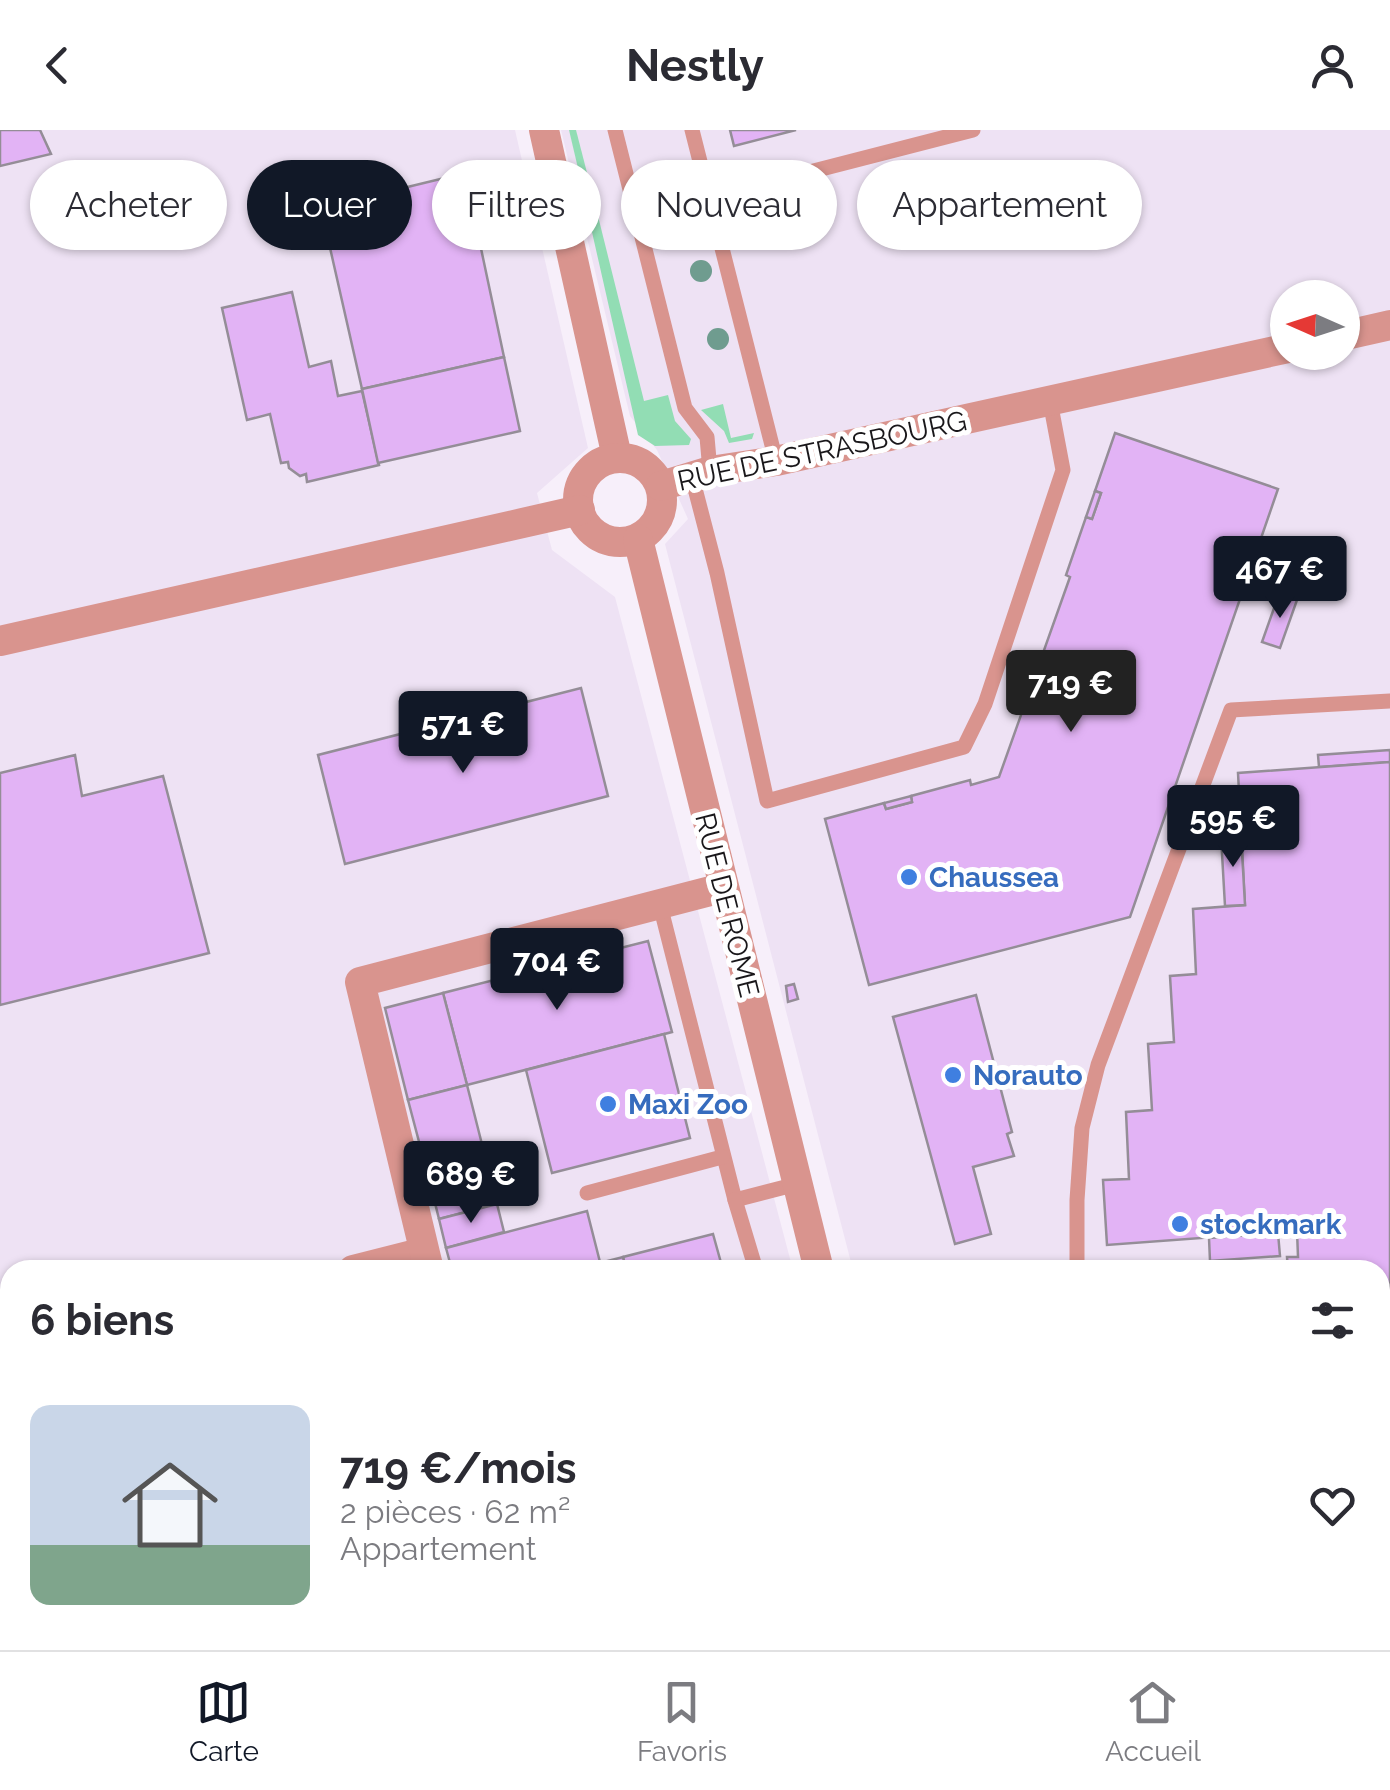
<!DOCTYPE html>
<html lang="fr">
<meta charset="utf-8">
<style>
:root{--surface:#fff;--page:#f7f7f7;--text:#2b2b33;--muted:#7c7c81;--line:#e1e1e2;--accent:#111827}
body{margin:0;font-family:Raleway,sans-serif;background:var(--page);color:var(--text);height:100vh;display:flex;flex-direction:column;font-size:38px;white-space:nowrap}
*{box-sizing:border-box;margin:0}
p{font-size:32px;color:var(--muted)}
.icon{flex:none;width:55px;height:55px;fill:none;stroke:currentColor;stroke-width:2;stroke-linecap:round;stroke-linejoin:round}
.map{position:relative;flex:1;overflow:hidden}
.details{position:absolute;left:0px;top:1130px;width:1390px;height:390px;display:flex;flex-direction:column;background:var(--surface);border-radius:30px 30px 0 0;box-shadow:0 2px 8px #0004}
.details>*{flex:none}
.hud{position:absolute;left:30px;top:30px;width:1330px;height:90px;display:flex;gap:20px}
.needle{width:65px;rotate:273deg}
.fabs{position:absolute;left:1270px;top:150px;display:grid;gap:20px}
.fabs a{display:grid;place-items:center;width:90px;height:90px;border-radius:50%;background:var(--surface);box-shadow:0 2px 8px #0004;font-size:50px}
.price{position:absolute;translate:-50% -85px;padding:0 22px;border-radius:10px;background:var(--accent);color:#fff;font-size:32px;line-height:65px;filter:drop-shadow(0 2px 5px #0008)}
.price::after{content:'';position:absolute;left:50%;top:60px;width:30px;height:22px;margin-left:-15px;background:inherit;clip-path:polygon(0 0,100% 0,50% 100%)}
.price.on{background:#222;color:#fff}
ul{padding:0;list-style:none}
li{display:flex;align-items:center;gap:30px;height:250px;padding:0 30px}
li+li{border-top:2px solid var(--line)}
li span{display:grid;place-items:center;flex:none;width:280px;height:200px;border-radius:20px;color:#555}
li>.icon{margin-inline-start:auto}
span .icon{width:120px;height:120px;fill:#fffc;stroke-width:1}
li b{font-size:42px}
h2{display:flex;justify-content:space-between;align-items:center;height:120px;padding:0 30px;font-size:42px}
.chip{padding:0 35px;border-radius:45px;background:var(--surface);box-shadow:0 2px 8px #0004;font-size:35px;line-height:90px}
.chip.on{background:var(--accent);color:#fff}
header{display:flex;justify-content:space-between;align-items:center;height:130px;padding:0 30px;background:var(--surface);font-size:45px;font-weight:700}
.dock{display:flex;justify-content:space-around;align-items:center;height:140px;border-top:2px solid var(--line);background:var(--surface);font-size:28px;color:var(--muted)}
.dock a{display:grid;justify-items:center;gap:5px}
.dock .on{color:var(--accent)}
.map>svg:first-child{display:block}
</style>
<header><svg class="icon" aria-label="back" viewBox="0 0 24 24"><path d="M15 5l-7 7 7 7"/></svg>Nestly<svg class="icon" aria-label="person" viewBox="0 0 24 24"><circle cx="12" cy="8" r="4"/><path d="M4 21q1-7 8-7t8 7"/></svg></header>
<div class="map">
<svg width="1390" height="1520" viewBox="0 0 1390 1520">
<rect width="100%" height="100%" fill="#f7effa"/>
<g fill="#eee2f4" fill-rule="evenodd">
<polygon points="0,0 515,0 588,318 537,363 552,420 615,467 793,1140 10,1140 10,1510 962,1510 963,1520 0,1520"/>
<path d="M561 0H1390V1520H1200L1199 1510H1380V1140H853L665 414 688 389 657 320 630 286ZM1288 168H1342V222H1288Z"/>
</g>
<g fill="#92ddb4">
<polygon points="569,0 576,0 593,66 585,68"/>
<polygon points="596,78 644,271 668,265 675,291 691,309 689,315 655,316 638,305 587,80"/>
<polygon points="723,274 731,308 754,303 752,309 729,313 724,301 701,280"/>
<polygon points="10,1478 10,1510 93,1510 90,1520 7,1520 3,1494"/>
</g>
<g fill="#e2b3f5" stroke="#948d97" stroke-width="2.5">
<polygon points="0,0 40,0 51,24 0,36"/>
<polygon points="730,0 796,0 734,16"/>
<polygon points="465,43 504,227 362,259 321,78"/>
<polygon points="292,162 309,237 331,231 338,266 362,261 379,335 307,352 306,344 300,346 289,338 288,332 281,333 270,284 247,290 222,178"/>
<polygon points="504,227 520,301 378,333 362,259"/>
<polygon points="1115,303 1278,359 1130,787 869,855 825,689 884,673 886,679 912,672 911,666 970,650 971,655 999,647 1070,447 1066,445 1086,387 1092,389 1101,363 1095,361"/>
<polygon points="1095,361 1101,363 1092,389 1086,387"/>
<polygon points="1279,464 1297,470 1280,518 1262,512"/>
<polygon points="581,558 608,666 345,734 318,625"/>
<polygon points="1390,620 1390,632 1319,637 1318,625"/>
<polygon points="75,625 82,666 163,646 209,823 0,875 0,643"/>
<polygon points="1390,632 1390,1418 1380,1419 1380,1140 1288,1140 1287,1127 1298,1127 1297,1101 1107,1115 1103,1050 1129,1049 1126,982 1152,980 1148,914 1174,912 1170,846 1196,844 1193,779 1245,775 1238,643"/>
<polygon points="911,666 912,672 886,679 884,673"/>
<polygon points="1241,704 1245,775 1225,776 1221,706"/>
<polygon points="648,811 672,902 467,955 443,863"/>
<polygon points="794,854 798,869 788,872 786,856"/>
<polygon points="443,863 467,955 408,970 385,878"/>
<polygon points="976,865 1012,1002 1007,1004 1014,1026 973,1037 991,1104 955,1114 893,887"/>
<polygon points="664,904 690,1008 552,1043 526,940"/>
<polygon points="467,955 490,1046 432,1061 408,970"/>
<polygon points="490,1046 497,1074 439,1089 432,1061"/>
<polygon points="497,1074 504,1102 446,1118 439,1089"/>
<polygon points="587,1081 602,1140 452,1140 446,1118"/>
<polygon points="1278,1103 1280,1126 1210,1131 1209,1108"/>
<polygon points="713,1104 723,1140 626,1140 623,1127"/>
<polygon points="623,1127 626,1140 602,1140 600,1133"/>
<polygon points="402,1510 496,1510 497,1520 362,1520"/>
<polygon points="537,1510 695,1510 698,1520 540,1520"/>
<polygon points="695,1510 944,1510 947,1520 698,1520"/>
</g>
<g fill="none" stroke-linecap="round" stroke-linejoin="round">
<g stroke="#d9948e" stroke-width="15">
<polyline points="615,0 685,278 707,307 710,341"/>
<polyline points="692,0 776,331"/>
<polyline points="708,68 973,0"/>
<polyline points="692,347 717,443 767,671 964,617 985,574 1063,340 1050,271"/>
<polyline points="660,775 735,1070 797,1054"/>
<polyline points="587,1063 722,1027"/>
<polyline points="735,1070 756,1140"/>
<polyline points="1077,1140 1077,1070 1082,998 1098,935 1231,580 1390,571"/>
<polyline points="1380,1463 1390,1462"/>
<polyline points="517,1510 519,1520"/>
<polyline points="1236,1510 1237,1520"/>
</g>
<g stroke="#d9948e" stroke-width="30">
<polyline points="544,0 617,327"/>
<polyline points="1342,206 1390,195"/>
<circle cx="620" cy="370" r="42"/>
<polyline points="661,356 710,341 776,331 1288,218"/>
<polyline points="638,409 819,1140"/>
<polyline points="0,511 580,380"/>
<polyline points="353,1140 424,1122"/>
<polyline points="429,1140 360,852 722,758"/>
<polyline points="0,1228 10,1225"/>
<polyline points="985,1510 986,1520"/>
</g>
<g stroke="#d9948e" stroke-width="30">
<polyline points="0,1342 10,1363"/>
<polyline points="0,1446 8,1462"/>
<polyline points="102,1520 105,1510"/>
</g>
</g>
<g fill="#6f9c8f">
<circle cx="701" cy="141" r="11"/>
<circle cx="718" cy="209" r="11"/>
</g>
<g fill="#3f7fe0" stroke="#fff" stroke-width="4">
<circle cx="909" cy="747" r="10"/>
<circle cx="953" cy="945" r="10"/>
<circle cx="608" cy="974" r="10"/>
<circle cx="1180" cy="1094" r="10"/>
</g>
<g text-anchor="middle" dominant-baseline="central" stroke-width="10" stroke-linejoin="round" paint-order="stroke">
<g font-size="28" fill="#19171a" stroke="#fff">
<text transform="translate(822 321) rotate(-12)">RUE DE STRASBOURG</text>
<text transform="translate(727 775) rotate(76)">RUE DE ROME</text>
</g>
<g font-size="28" font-weight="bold" fill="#366cbe" stroke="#fff" text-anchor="start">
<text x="929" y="747">Chaussea</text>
<text x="973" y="945">Norauto</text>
<text x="628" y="974">Maxi Zoo</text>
<text x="1200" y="1094">stockmark</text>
</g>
</g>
</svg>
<div class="fabs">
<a><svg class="needle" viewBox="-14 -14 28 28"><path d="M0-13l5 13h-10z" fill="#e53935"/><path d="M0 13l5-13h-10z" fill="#7c7c81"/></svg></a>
</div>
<b class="price" style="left:1280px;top:491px">467 €</b>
<b class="price on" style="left:1071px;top:605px">719 €</b>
<b class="price" style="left:463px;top:646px">571 €</b>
<b class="price" style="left:1233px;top:740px">595 €</b>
<b class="price" style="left:557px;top:883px">704 €</b>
<b class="price" style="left:471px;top:1096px">689 €</b>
<div class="hud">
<a class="chip">Acheter</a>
<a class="chip on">Louer</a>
<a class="chip">Filtres</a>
<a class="chip">Nouveau</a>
<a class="chip">Appartement</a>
</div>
<section class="details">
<h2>6 biens<svg class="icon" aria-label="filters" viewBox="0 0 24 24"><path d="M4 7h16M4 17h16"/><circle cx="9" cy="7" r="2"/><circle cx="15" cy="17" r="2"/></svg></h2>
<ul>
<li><span style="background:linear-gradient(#c9d6e8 70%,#7fa58c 0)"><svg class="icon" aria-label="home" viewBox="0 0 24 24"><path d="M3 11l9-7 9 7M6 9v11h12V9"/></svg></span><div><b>719 €/mois</b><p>2 pièces · 62 m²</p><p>Appartement</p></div><svg class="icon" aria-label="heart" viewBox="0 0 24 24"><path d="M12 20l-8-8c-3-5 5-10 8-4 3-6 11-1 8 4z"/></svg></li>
</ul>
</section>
</div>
<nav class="dock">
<a class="on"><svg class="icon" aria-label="map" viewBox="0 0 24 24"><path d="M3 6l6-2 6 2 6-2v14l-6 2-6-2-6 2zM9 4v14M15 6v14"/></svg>Carte</a>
<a><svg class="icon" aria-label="saved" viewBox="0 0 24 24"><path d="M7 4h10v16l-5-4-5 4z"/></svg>Favoris</a>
<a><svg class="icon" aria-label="home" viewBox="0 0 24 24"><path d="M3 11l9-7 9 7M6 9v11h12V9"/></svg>Accueil</a>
</nav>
